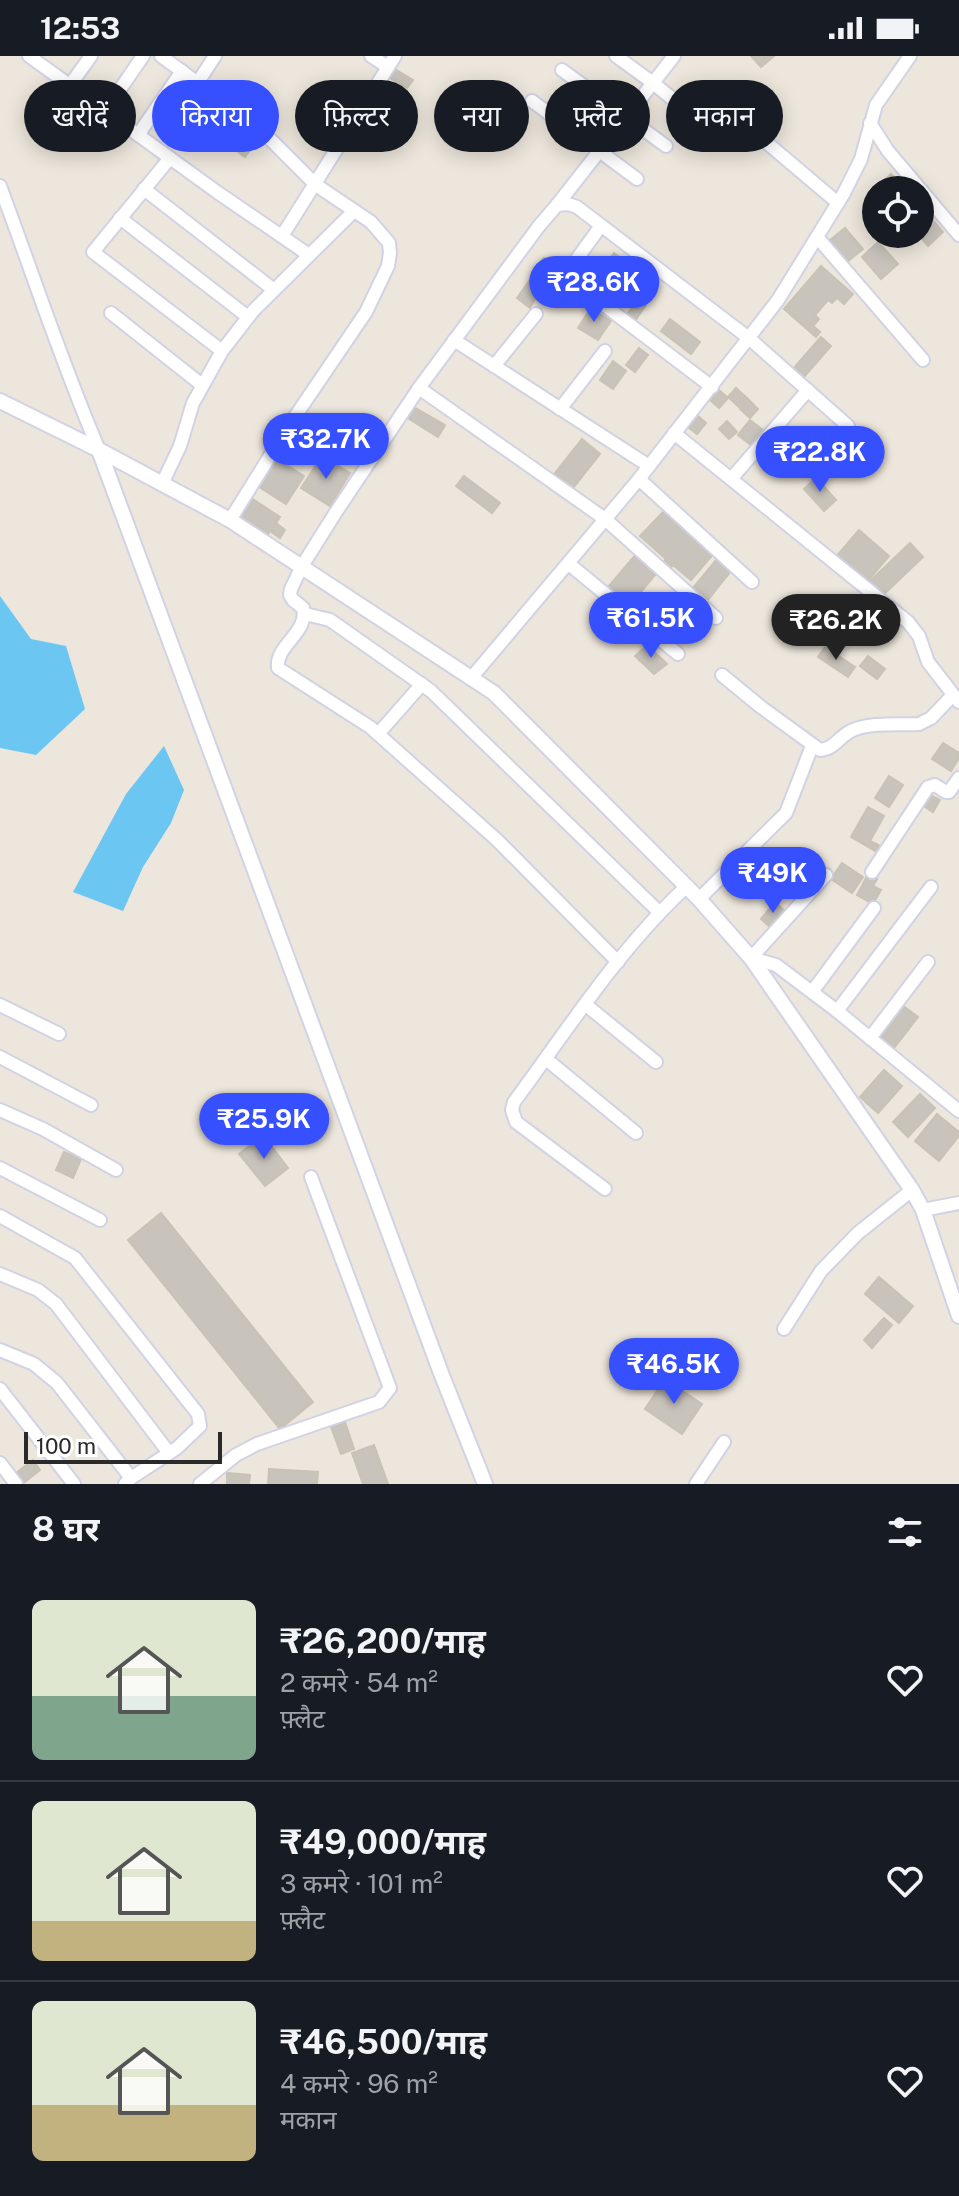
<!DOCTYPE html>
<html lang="hi">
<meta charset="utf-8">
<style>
:root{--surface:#171b24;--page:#20242c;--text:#f1f3f6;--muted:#9ea1a6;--line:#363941;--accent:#364fff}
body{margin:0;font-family:"Public Sans","Noto Sans Devanagari",sans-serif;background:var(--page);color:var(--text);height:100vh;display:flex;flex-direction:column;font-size:30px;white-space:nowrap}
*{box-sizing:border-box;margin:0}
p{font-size:26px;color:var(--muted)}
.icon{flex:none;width:44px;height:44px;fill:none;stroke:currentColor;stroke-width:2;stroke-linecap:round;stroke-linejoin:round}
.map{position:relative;height:1428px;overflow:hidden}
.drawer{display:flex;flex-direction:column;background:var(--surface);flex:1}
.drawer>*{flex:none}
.banner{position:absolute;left:24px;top:24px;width:912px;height:72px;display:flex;gap:16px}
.controls{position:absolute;left:862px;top:120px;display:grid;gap:16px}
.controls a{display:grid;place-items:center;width:72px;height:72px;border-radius:50%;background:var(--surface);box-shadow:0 4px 20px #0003;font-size:40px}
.scale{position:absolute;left:24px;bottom:20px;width:198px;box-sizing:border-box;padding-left:8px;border:4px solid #2a2a2a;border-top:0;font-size:22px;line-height:28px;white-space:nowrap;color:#2a2a2a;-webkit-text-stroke:6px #fff;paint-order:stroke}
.price{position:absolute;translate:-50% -68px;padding:0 18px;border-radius:28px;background:var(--accent);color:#fff;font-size:26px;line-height:52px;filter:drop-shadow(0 2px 4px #0008)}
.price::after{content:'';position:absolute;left:50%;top:48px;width:24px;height:18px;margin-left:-12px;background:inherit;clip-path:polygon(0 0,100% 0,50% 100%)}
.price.active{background:#222;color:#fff}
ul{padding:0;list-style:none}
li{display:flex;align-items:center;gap:24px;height:200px;padding:0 32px}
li+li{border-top:2px solid var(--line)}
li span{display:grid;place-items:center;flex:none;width:224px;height:160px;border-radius:12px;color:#555}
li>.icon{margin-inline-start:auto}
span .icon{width:96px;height:96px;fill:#fffc;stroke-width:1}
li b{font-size:34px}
h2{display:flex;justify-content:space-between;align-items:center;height:96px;padding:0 32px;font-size:34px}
.pill{padding:0 28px;border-radius:36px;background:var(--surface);box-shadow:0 4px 20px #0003;font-size:28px;line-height:72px}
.pill.active{background:var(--accent);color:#fff}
.status{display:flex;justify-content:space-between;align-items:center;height:56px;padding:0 40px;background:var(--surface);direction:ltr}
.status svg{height:22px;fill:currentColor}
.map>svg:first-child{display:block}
</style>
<div class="status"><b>12:53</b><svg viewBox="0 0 49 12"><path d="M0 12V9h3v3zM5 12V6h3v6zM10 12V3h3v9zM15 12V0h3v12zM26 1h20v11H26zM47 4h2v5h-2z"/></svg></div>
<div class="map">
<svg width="959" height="1428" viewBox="0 0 959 1428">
<rect width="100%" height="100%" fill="#ede6dc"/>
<g fill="#6bc6f2">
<polygon points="0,540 31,583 66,590 85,653 36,699 0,692"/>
<polygon points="164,690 184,734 171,767 143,811 123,855 73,836 126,738"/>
</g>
<g fill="#c8c3bb" stroke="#c8c3b5" stroke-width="2">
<polygon points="751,0 774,0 761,11"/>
<polygon points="393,12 413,24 407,32 388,21"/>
<polygon points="246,69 261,80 245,101 230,90"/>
<polygon points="891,118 906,134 878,134 876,132"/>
<polygon points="920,150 943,176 928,190 918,178 920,178"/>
<polygon points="845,172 863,193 847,206 829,185"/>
<polygon points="878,186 898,208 881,223 862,201"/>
<polygon points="614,197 629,208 617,223 603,212"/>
<polygon points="544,202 561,215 552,226 535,213"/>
<polygon points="821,210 853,238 844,248 837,242 832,247 828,244 815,259 819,263 813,270 820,276 816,281 784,253"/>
<polygon points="531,222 541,232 530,252 517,242"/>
<polygon points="624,234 646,249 635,265 627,259 632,251 619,242"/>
<polygon points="591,252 611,265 598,284 578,272"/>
<polygon points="670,263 700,286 691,298 661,275"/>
<polygon points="821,281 831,290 803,322 793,313"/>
<polygon points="639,292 648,299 635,316 626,309"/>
<polygon points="613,305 626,315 613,333 600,324"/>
<polygon points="736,332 747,342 739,351 728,341"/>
<polygon points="719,334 728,342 719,352 710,344"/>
<polygon points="748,343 758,353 750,362 740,353"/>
<polygon points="412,350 445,369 438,381 406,361"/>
<polygon points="697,359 706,367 697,378 688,371"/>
<polygon points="750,364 763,374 751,389 738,379"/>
<polygon points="727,365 737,376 729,383 719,373"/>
<polygon points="582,383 600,398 573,432 555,417"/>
<polygon points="322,400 350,417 330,450 301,432"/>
<polygon points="274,401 304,420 286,448 256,429"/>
<polygon points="464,420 500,447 492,457 456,430"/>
<polygon points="816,422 836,444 824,455 804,433"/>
<polygon points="248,440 280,461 276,467 285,474 280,482 270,475 267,480 235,459"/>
<polygon points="667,452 715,496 691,524 673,509 668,515 661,509 666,503 640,480"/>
<polygon points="859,474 889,500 866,527 836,501"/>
<polygon points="910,487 923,501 882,540 869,526"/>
<polygon points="638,496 659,514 630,549 608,531"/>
<polygon points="717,503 731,515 707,545 693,532"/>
<polygon points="686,538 704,558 700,562 705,567 682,587 671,575 666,579 662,574 658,578 651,571 672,551 680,559 686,553 679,545"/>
<polygon points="603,554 625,573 618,582 595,563"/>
<polygon points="647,589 667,608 654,618 635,600"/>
<polygon points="825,591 855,611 848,621 818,601"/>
<polygon points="868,600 885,613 877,623 860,610"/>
<polygon points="943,687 959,697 959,702 951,715 932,703"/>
<polygon points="889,720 903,729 889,751 875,742"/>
<polygon points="928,738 940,744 933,756 922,749"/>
<polygon points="868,751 884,760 870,785 880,790 877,796 851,781"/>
<polygon points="842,807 863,821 852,837 831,823"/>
<polygon points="868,818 877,823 873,830 881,834 873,848 857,839"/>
<polygon points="775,846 786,856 771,872 761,863"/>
<polygon points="902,949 918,961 894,992 878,978"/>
<polygon points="884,1014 902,1030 878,1057 860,1041"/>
<polygon points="920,1038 935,1052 908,1081 893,1066"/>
<polygon points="937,1058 959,1076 959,1080 939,1105 915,1085"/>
<polygon points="263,1079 288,1112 265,1130 239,1098"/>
<polygon points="64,1096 81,1103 73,1122 56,1114"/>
<polygon points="161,1157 313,1346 280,1373 128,1184"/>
<polygon points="879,1221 913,1250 899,1267 865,1238"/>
<polygon points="884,1262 892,1269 872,1292 864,1284"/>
<polygon points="665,1323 702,1348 682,1378 645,1353"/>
<polygon points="345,1366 354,1393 341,1398 331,1371"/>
<polygon points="374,1389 388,1428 363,1428 352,1397"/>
<polygon points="33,1404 40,1414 22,1428 15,1418"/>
<polygon points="269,1413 318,1416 317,1428 268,1428"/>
<polygon points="227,1417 250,1419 249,1428 227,1428"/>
</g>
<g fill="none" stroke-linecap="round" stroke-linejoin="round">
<g stroke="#d1d3e4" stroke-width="16">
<g id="minor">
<polyline points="29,0 217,136 309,199"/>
<polyline points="161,0 259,72 316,129 371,166 389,187 390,197 388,210 366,256 288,371 230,464"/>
<polyline points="371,0 388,11"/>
<polyline points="616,0 653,27 691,58"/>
<polyline points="562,14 666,90"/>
<polyline points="198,26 215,0"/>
<polyline points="70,29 91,0"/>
<polyline points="532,45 637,123"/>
<polyline points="721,48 838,147"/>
<polyline points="105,55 143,0"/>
<polyline points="870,67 888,95 959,179"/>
<polyline points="138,79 182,15"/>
<polyline points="170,102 93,196 222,295"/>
<path d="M0 130C33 218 62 308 99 394"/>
<polyline points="144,133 274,234"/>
<polyline points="557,149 674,0"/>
<polyline points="120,162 248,261"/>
<polyline points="282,180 395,0"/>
<polyline points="817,181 923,304"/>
<polyline points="551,239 600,171"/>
<polyline points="596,243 712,331"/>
<polyline points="111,257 202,329"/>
<polyline points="454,284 649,410"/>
<polyline points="494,310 536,258"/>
<polyline points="419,332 605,463 716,562"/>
<polyline points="560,353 605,295"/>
<polyline points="674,377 908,566 919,580 928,606 959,646"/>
<polyline points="639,423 752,526"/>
<polyline points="731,423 808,334"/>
<polyline points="162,428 180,390 193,347 222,295 253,255 354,155"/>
<polyline points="569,508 678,598"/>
<polyline points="305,558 330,564 431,635 659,856"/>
<path d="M722 619 761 651 820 694C835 693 840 679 853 674 872 666 899 669 919 668L931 662 953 639"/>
<polyline points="472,621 639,423 778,244 844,137 861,103 876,49 910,0"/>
<polyline points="378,678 422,628"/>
<polyline points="872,816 928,731 935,729 946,736 949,736 959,722"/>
<polyline points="826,819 751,902 776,909 837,955 959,1055"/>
<polyline points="699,843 786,757 812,690"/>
<path d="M618 906 497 784 370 671 278 612C275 589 309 577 303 552L293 544 290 539 291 533 302 510 336 456 419 332 539 170 557 149 568 148 577 151 750 283 848 370"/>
<polyline points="812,936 874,852"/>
<polyline points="0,949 59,978"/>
<polyline points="586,949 656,1006"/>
<polyline points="837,955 931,831"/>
<polyline points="870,982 928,906"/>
<polyline points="0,1001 91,1049"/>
<polyline points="546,1003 636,1077"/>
<polyline points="0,1054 43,1073 116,1114"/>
<polyline points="0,1112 100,1164"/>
<path d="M605 1133 516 1066 512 1054 514 1046C568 973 619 893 686 831"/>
<polyline points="923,1154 959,1147"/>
<polyline points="0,1160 75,1202 198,1358 200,1370 177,1392 131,1422 125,1428"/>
<polyline points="0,1218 38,1234 56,1248 169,1397"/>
<polyline points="784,1273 821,1215 858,1177 912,1134"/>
<polyline points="0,1294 34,1308 57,1327 131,1422"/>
<polyline points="0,1333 74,1428"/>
<polyline points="0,1407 16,1428"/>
<polyline points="200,1428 236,1399 257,1388 379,1346 390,1332 311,1121"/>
<polyline points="696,1428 724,1386"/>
</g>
</g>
<g stroke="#d1d3e4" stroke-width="18">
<g id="tertiary">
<polyline points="0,345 99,394 230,464 494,637 699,843 751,902 912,1134 923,1154 959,1260"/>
<polyline points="99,394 441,1317 485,1428"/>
</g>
</g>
<use href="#minor" stroke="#fff" stroke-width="12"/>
<use href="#tertiary" stroke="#fff" stroke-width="14"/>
</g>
</svg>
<div class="controls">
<a><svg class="icon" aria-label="locate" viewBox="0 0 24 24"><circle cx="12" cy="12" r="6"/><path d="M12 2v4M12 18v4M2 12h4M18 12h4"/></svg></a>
</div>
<div class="scale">100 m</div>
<b class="price" style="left:594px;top:268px">₹28.6K</b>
<b class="price" style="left:326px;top:425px">₹32.7K</b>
<b class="price" style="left:820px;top:438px">₹22.8K</b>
<b class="price" style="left:651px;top:604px">₹61.5K</b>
<b class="price active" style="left:836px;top:606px">₹26.2K</b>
<b class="price" style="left:773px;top:859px">₹49K</b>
<b class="price" style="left:264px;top:1105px">₹25.9K</b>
<b class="price" style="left:674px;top:1350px">₹46.5K</b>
<div class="banner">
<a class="pill">खरीदें</a>
<a class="pill active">किराया</a>
<a class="pill">फ़िल्टर</a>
<a class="pill">नया</a>
<a class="pill">फ़्लैट</a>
<a class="pill">मकान</a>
</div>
</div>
<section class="drawer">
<h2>8 घर<svg class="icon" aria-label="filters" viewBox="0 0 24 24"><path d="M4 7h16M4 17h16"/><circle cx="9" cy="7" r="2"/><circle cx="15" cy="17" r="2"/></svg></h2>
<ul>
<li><span style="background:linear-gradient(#dfe7d0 60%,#7fa58c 0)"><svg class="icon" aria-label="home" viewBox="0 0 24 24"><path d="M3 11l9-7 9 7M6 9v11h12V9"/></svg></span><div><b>₹26,200/माह</b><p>2 कमरे · 54 m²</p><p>फ़्लैट</p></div><svg class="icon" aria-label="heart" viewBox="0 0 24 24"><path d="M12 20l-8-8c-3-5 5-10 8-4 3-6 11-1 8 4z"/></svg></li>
<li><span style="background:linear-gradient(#dfe7d0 75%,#c2b280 0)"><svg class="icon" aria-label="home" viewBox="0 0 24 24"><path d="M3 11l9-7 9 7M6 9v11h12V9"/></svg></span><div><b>₹49,000/माह</b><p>3 कमरे · 101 m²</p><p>फ़्लैट</p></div><svg class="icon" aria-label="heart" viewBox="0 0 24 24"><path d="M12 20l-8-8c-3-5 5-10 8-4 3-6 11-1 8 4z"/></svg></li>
<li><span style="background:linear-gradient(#dfe7d0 65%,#c2b280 0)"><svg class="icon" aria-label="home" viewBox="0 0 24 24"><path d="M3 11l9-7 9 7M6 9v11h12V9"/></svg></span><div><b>₹46,500/माह</b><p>4 कमरे · 96 m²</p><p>मकान</p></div><svg class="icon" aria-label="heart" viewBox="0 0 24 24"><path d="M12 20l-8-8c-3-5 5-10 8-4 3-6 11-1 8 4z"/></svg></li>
</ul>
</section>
